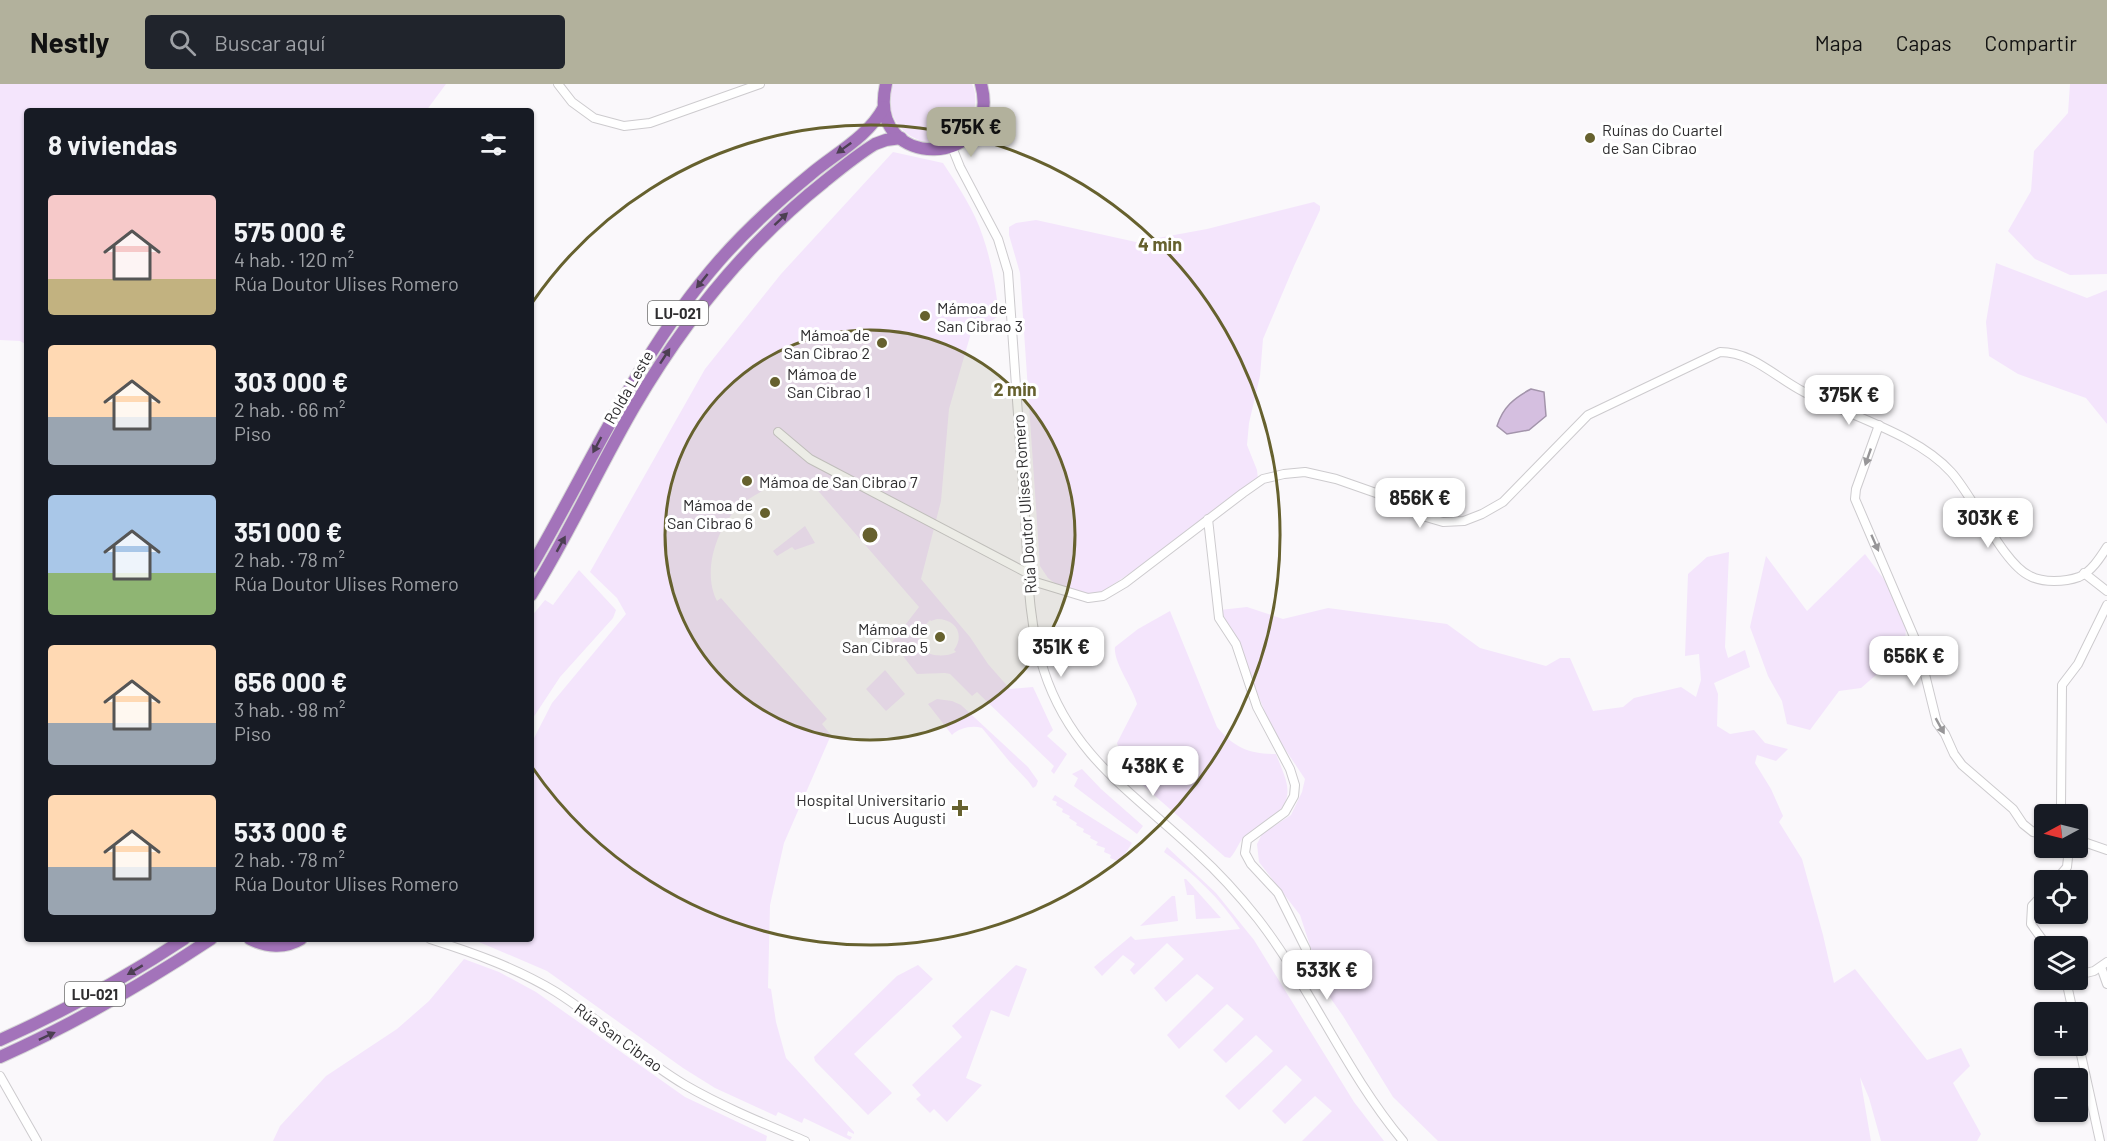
<!DOCTYPE html>
<html lang="es">
<meta charset="utf-8">
<style>
:root{--surface:#171b24;--page:#20242c;--text:#f1f3f6;--muted:#9ea1a6;--accent:#b2b19c}
body{margin:0;font-family:Barlow,sans-serif;background:var(--page);color:var(--text);height:100vh;display:flex;flex-direction:column;font-size:22px;white-space:nowrap}
*{box-sizing:border-box;margin:0}
p{font-size:20px;color:var(--muted)}
.icon{flex:none;width:33px;height:33px;fill:none;stroke:currentColor;stroke-width:2;stroke-linecap:round;stroke-linejoin:round}
.map{position:relative;flex:1;overflow:hidden}
.sheet{position:absolute;left:24px;top:24px;width:510px;height:834px;display:flex;flex-direction:column;background:var(--surface);border-radius:6px;box-shadow:0 2px 4px #0004}
.sheet>*{flex:none}
.needle{width:39px;rotate:263deg}
.controls{position:absolute;left:2034px;top:720px;display:grid;gap:12px}
.controls a{display:grid;place-items:center;width:54px;height:54px;border-radius:6px;background:var(--surface);box-shadow:0 2px 4px #0004;font-size:30px}
.price{position:absolute;translate:-50% -51px;padding:0 14px;border-radius:12px;background:#fff;color:#222;font-size:20px;line-height:39px;filter:drop-shadow(0 2px 3px #0008)}
.price::after{content:'';position:absolute;left:50%;top:36px;width:18px;height:14px;margin-left:-9px;background:inherit;clip-path:polygon(0 0,100% 0,50% 100%)}
.price.active{background:var(--accent);color:#111}
ul{padding:0;list-style:none}
li{display:flex;align-items:center;gap:18px;height:150px;padding:0 24px}
li span{display:grid;place-items:center;flex:none;width:168px;height:120px;border-radius:6px;color:#555}
li>.icon{margin-inline-start:auto}
span .icon{width:72px;height:72px;fill:#fffc;stroke-width:1}
li b{font-size:26px}
h2{display:flex;justify-content:space-between;align-items:center;height:72px;padding:0 24px;font-size:26px}
header{display:flex;align-items:center;gap:36px;box-sizing:border-box;height:84px;padding:0 30px;background:var(--accent);color:#111}
header strong{font-size:28px}
nav{display:flex;gap:33px;margin-inline-start:auto;font-size:21px}
.search{width:420px;height:54px;background:var(--page);display:flex;align-items:center;gap:15px;box-sizing:border-box;padding:0 21px;border-radius:6px;color:var(--muted);font-size:22px}
.map>svg:first-child{display:block}
</style>
<header>
<strong>Nestly</strong>
<div class="search"><svg class="icon" aria-label="search" viewBox="0 0 24 24"><circle cx="10" cy="10" r="6"/><path d="M15 15l6 6"/></svg>Buscar aquí</div>
<nav><a>Mapa</a><a>Capas</a><a>Compartir</a></nav>
</header>
<div class="map">
<svg width="2107" height="1057" viewBox="0 0 2107 1057">
<rect width="100%" height="100%" fill="#faf8fb"/>
<g fill="#f4e5fc" fill-rule="evenodd">
<polygon points="0,0 446,0 426,27 27,27 27,261 20,257 0,256"/>
<path d="M893 0H972C977 10 976 21 972 32 953 84 874 54 893 0Z"/>
<polygon points="2070,0 2107,0 2107,190 2070,191 2035,175 2008,147 2031,107 2034,67 2068,29"/>
<path d="M893 68 943 79C958 102 975 127 983 153 992 179 996 205 999 232L971 249 949 325 941 417 921 495 970 553 988 580 1010 605 1033 603 1053 646 1047 652 1067 670 1054 690 1051 687 1054 682 977 608 972 612 950 590 945 589 917 590 892 558 919 523 814 402C804 400 788 393 777 396 772 398 766 404 762 407 755 412 745 416 739 422 716 445 702 488 717 517L721 514 827 635 822 640 831 651 784 759 770 821 768 904 771 905 776 938 786 974 854 1048V1050L848 1047 847 1051 852 1053 850 1056 804 1034 802 1039 778 1028 776 1032 715 1004 683 984 547 887 472 855H531V660L552 619 626 530 617 514 590 488 705 285 781 190ZM937 535C956 535 965 551 954 566L956 568C940 576 912 571 921 547 923 543 927 539 930 536L931 537Z"/>
<polygon points="1314,118 1320,122 1320,126 1294,182 1263,255 1260,292 1249,339 1247,361 1257,386 1258,395 1153,474 1100,509 1085,510 1060,503 1048,494 1040,482 1020,189 1009,151 1009,143 1016,139 1036,136 1136,158 1207,145"/>
<polygon points="1996,179 2087,214 2107,206 2107,340 2086,314 2018,290 1989,272 1986,238"/>
<polygon points="805,442 815,459 795,466 792,463 777,472 773,467"/>
<polygon points="1729,468 1725,563 1728,574 1745,566 1750,583 1714,599 1718,610 1717,642 1730,650 1754,646 1765,659 1788,665 1776,677 1757,671 1755,679 1771,705 1783,732 1779,738 1802,775 1823,851 1834,899 1855,885 1927,976 1961,964 1970,982 1953,999 1981,1050 1977,1057 1881,1057 1869,1014 1860,993 1871,1057 1438,1057 1393,1013 1343,932 1315,892 1318,886 1300,831 1259,778 1257,760 1262,750 1291,731 1302,708 1305,695 1271,644 1237,557 1220,526 1247,523 1283,535 1328,524 1447,540 1480,564 1546,582 1560,574 1570,574 1593,627 1623,623 1634,614 1681,603 1696,613 1701,596 1699,570 1685,572 1688,490 1707,473"/>
<polygon points="1865,470 1886,498 1906,545 1904,567 1861,604 1839,607 1810,646 1787,640 1782,617 1768,592 1750,543 1766,472 1807,527"/>
<polygon points="579,486 616,526 613,534 560,593 531,637 531,533 545,516 553,521"/>
<path d="M1170 527 1217 643C1234 664 1250 670 1276 670 1289 703 1297 714 1266 740 1260 745 1252 747 1246 751 1239 757 1236 768 1230 774L1225 773 1123 684 1112 670 1118 662 1117 659 1137 620C1133 604 1113 578 1115 563L1138 545Z"/>
<polygon points="885,586 905,610 886,627 866,605"/>
<path d="M937 615 952 617 961 621 1028 683 1038 697 1036 702 1033 704 1028 697 1009 677 982 644C972 641 959 644 952 651L928 620Z"/>
<polygon points="1082,685 1101,705 1143,742 1137,750 1074,702 1078,694 1072,690"/>
<polygon points="1055,711 1132,759 1120,778 1110,774 1111,771 1104,768 1105,764 1096,761 1098,758 1090,754 1091,752 1083,748 1084,745 1076,741 1077,739 1069,734 1070,732 1062,728 1063,725 1056,721 1057,718 1052,716"/>
<path d="M1167 763 1216 809 1254 856 1354 1018 1384 1057H1302L1332 1027 1315 1012 1285 1040 1272 1027 1302 996 1286 981 1239 1026 1225 1012 1273 967 1256 951 1226 979 1213 966 1244 935 1227 920 1179 965 1167 951 1214 904 1197 890 1166 918 1154 904 1184 875 1167 859 1134 891 1130 886 1135 880 1123 871 1102 892 1094 883 1131 852 1135 856 1240 845C1220 814 1194 790 1164 768Z"/>
<polygon points="1184,795 1186,795 1221,834 1196,835 1194,811 1187,811"/>
<polygon points="1172,812 1175,812 1178,837 1140,842"/>
<polygon points="464,875 499,888 536,908 685,1013 767,1052 766,1057 273,1057 280,1042 326,992 397,945 429,917"/>
<polygon points="918,881 933,895 854,970 892,1009 868,1031 815,977 814,973 897,892"/>
<polygon points="1016,881 1027,885 1009,933 991,926 966,994 982,1001 947,1038 934,1025 930,1029 916,1015 921,1011 912,1001 962,953 952,942"/>
</g>
<path fill="#d5bfe0" stroke="#a394ab" stroke-width="1.5" d="M1531 305 1544 308 1546 332 1529 346 1507 350 1497 342C1503 323 1514 314 1531 305Z"/>
<g fill="none" stroke-linecap="round" stroke-linejoin="round">
<g stroke="#cdcbce" stroke-width="10">
<g id="minor">
<polyline points="558,0 572,18 594,34 624,42 650,39 760,0"/>
<path d="M952 63 960 83 998 155 1008 188C1014 269 1019 349 1025 429 1028 481 1027 537 1044 587 1072 673 1135 710 1197 769 1219 789 1239 811 1258 835 1312 905 1346 989 1403 1057"/>
<polyline points="1879,341 1856,405 1855,415 1918,562 1937,639 1945,650 1954,670 1962,681 2013,725 2023,740 2033,748 2044,750"/>
<polyline points="778,348 810,375 1029,490"/>
<polyline points="1208,435 1219,534 1236,560 1257,623 1290,685 1295,701 1294,712 1285,728 1247,756 1245,769 1251,780 1278,809 1306,865"/>
<polyline points="2084,489 2107,507"/>
<path d="M1029 496 1088 514 1103 512 1125 499 1243 409 1263 395 1284 390 1305 388 1336 395 1376 409 1426 433 1443 438 1464 437 1482 430 1503 418 1588 331 1720 268C1753 268 1776 294 1804 308 1849 332 1917 350 1951 388 1974 413 2003 480 2030 492 2043 499 2065 498 2079 493 2091 488 2100 474 2107 463"/>
<polyline points="2063,730 2061,723 2062,601 2078,580 2107,521"/>
<polyline points="2078,756 2107,766"/>
<polyline points="2056,796 2067,783 2069,764"/>
<polyline points="2044,809 2032,822 2031,840 2047,862"/>
<path d="M430 855C474 869 516 884 556 908 601 936 639 974 685 1001 723 1023 765 1040 805 1057"/>
<polyline points="2101,883 2107,900"/>
<polyline points="2078,891 2094,887 2107,878"/>
<polyline points="2066,896 2073,928"/>
<polyline points="2078,957 2100,1057"/>
<polyline points="0,992 37,1057"/>
</g>
</g>
<g stroke="#d5d5d6" stroke-width="14">
<g id="highway">
<path d="M886 0C865 90 1004 84 981 0"/>
<path d="M531 483C593 377 637 271 719 177 747 145 778 117 811 90 836 69 868 53 884 23"/>
<path d="M531 511C569 450 598 385 634 323 684 237 746 160 824 98 840 85 857 71 875 60L886 56 901 54"/>
<path d="M250 855C266 863 285 865 301 855"/>
<path d="M0 956C65 927 125 894 184 855"/>
<path d="M0 973C74 940 143 900 211 855"/>
</g>
</g>
<use href="#minor" stroke="#fff" stroke-width="8"/>
<use href="#highway" stroke="#a373ba" stroke-width="12"/>
</g>
<defs><path id="oneway-solid" d="M-6-.8H1V-3.2L6.5 0L1 3.2V.8H-6Z" transform="scale(1.5)"/></defs>
<g fill="#4c3f52">
<use href="#oneway-solid" transform="translate(844 64) rotate(144)"/>
<use href="#oneway-solid" transform="translate(781 135) rotate(-43)"/>
<use href="#oneway-solid" transform="translate(702 197) rotate(129)"/>
<use href="#oneway-solid" transform="translate(665 272) rotate(-57)"/>
<use href="#oneway-solid" transform="translate(597 361) rotate(118)"/>
<use href="#oneway-solid" transform="translate(561 460) rotate(-61)"/>
<use href="#oneway-solid" transform="translate(135 886) rotate(149)"/>
<use href="#oneway-solid" transform="translate(47 952) rotate(-25)"/>
</g>
<g fill="#979698">
<use href="#oneway-solid" transform="translate(1868 373) rotate(109)"/>
<use href="#oneway-solid" transform="translate(1875 459) rotate(66)"/>
<use href="#oneway-solid" transform="translate(1940 642) rotate(61)"/>
</g>
<circle cx="870" cy="451" r="205" fill="#66612e" fill-opacity=".12"/>
<g fill="none" stroke="#66612e" stroke-width="3">
<circle cx="870" cy="451" r="205"/>
<path d="M532 219A410 410 0 1 1 532 683"/>
</g>
<g fill="#66612e" stroke="#fff" stroke-width="2">
<circle cx="1590" cy="54" r="6"/>
<circle cx="925" cy="232" r="6"/>
<circle cx="882" cy="259" r="6"/>
<circle cx="775" cy="298" r="6"/>
<circle cx="747" cy="397" r="6"/>
<circle cx="765" cy="429" r="6"/>
<circle cx="940" cy="553" r="6"/>
<path d="M957 715h6v6h6v6h-6v6h-6v-6h-6v-6h6z"/>
</g>
<g text-anchor="middle" dominant-baseline="central" stroke-width="6" stroke-linejoin="round" paint-order="stroke">
<g fill="#fff" stroke="#6d6d6e" stroke-width="1.5">
<rect x="648" y="217" width="60" height="24" rx="4.5"/>
<rect x="65" y="898" width="60" height="24" rx="4.5"/>
</g>
<g font-size="15" font-weight="bold" fill="#2f2e30">
<text x="678" y="229">LU-021</text>
<text x="95" y="910">LU-021</text>
</g>
<g font-size="16" fill="#2f2e30" stroke="#fff" text-anchor="start">
<text x="1602" y="45">Ruínas do Cuartel<tspan x="1602" dy="18">de San Cibrao</tspan></text>
<text x="937" y="223">Mámoa de<tspan x="937" dy="18">San Cibrao 3</tspan></text>
<text x="870" y="250" text-anchor="end">Mámoa de<tspan x="870" dy="18">San Cibrao 2</tspan></text>
<text x="787" y="289">Mámoa de<tspan x="787" dy="18">San Cibrao 1</tspan></text>
<text x="759" y="397">Mámoa de San Cibrao 7</text>
<text x="753" y="420" text-anchor="end">Mámoa de<tspan x="753" dy="18">San Cibrao 6</tspan></text>
<text x="928" y="544" text-anchor="end">Mámoa de<tspan x="928" dy="18">San Cibrao 5</tspan></text>
<text x="946" y="715" text-anchor="end">Hospital Universitario<tspan x="946" dy="18">Lucus Augusti</tspan></text>
</g>
<g font-size="16" fill="#2f2e30" stroke="#fff">
<text transform="translate(628 303) rotate(-60)">Rolda Leste</text>
<text transform="translate(1024 420) rotate(-94)">Rúa Doutor Ulises Romero</text>
<text transform="translate(619 953) rotate(36)">Rúa San Cibrao</text>
</g>
</g>
<circle cx="870" cy="451" r="9" fill="#66612e" stroke="#fff" stroke-width="3"/>
<g font-size="18" text-anchor="middle" font-weight="bold" fill="#66612e" stroke="#fff" stroke-width="6" stroke-linejoin="round" paint-order="stroke">
<text x="1160" y="167">4 min</text>
<text x="1015" y="312">2 min</text>
</g>
</svg>
<div class="controls">
<a><svg class="needle" viewBox="-14 -14 28 28"><path d="M0-13l5 13h-10z" fill="#e53935"/><path d="M0 13l5-13h-10z" fill="#9ea1a6"/></svg></a>
<a><svg class="icon" aria-label="locate" viewBox="0 0 24 24"><circle cx="12" cy="12" r="6"/><path d="M12 2v4M12 18v4M2 12h4M18 12h4"/></svg></a>
<a><svg class="icon" aria-label="layers" viewBox="0 0 24 24"><path d="M12 4l9 5-9 5-9-5zM3 14l9 5 9-5"/></svg></a>
<a>+</a>
<a>−</a>
</div>
<b class="price active" style="left:971px;top:74px">575K €</b>
<b class="price" style="left:1849px;top:342px">375K €</b>
<b class="price" style="left:1420px;top:445px">856K €</b>
<b class="price" style="left:1988px;top:465px">303K €</b>
<b class="price" style="left:1061px;top:594px">351K €</b>
<b class="price" style="left:1914px;top:603px">656K €</b>
<b class="price" style="left:1153px;top:713px">438K €</b>
<b class="price" style="left:1327px;top:917px">533K €</b>
<section class="sheet">
<h2>8 viviendas<svg class="icon" aria-label="filters" viewBox="0 0 24 24"><path d="M4 7h16M4 17h16"/><circle cx="9" cy="7" r="2"/><circle cx="15" cy="17" r="2"/></svg></h2>
<ul>
<li><span style="background:linear-gradient(#f6c9c9 70%,#c2b280 0)"><svg class="icon" aria-label="home" viewBox="0 0 24 24"><path d="M3 11l9-7 9 7M6 9v11h12V9"/></svg></span><div><b>575 000 €</b><p>4 hab. · 120 m²</p><p>Rúa Doutor Ulises Romero</p></div></li>
<li><span style="background:linear-gradient(#ffd9b3 60%,#9aa5b1 0)"><svg class="icon" aria-label="home" viewBox="0 0 24 24"><path d="M3 11l9-7 9 7M6 9v11h12V9"/></svg></span><div><b>303 000 €</b><p>2 hab. · 66 m²</p><p>Piso</p></div></li>
<li><span style="background:linear-gradient(#a9c7e8 65%,#8fb573 0)"><svg class="icon" aria-label="home" viewBox="0 0 24 24"><path d="M3 11l9-7 9 7M6 9v11h12V9"/></svg></span><div><b>351 000 €</b><p>2 hab. · 78 m²</p><p>Rúa Doutor Ulises Romero</p></div></li>
<li><span style="background:linear-gradient(#ffd9b3 65%,#9aa5b1 0)"><svg class="icon" aria-label="home" viewBox="0 0 24 24"><path d="M3 11l9-7 9 7M6 9v11h12V9"/></svg></span><div><b>656 000 €</b><p>3 hab. · 98 m²</p><p>Piso</p></div></li>
<li><span style="background:linear-gradient(#ffd9b3 60%,#9aa5b1 0)"><svg class="icon" aria-label="home" viewBox="0 0 24 24"><path d="M3 11l9-7 9 7M6 9v11h12V9"/></svg></span><div><b>533 000 €</b><p>2 hab. · 78 m²</p><p>Rúa Doutor Ulises Romero</p></div></li>
</ul>
</section>
</div>
